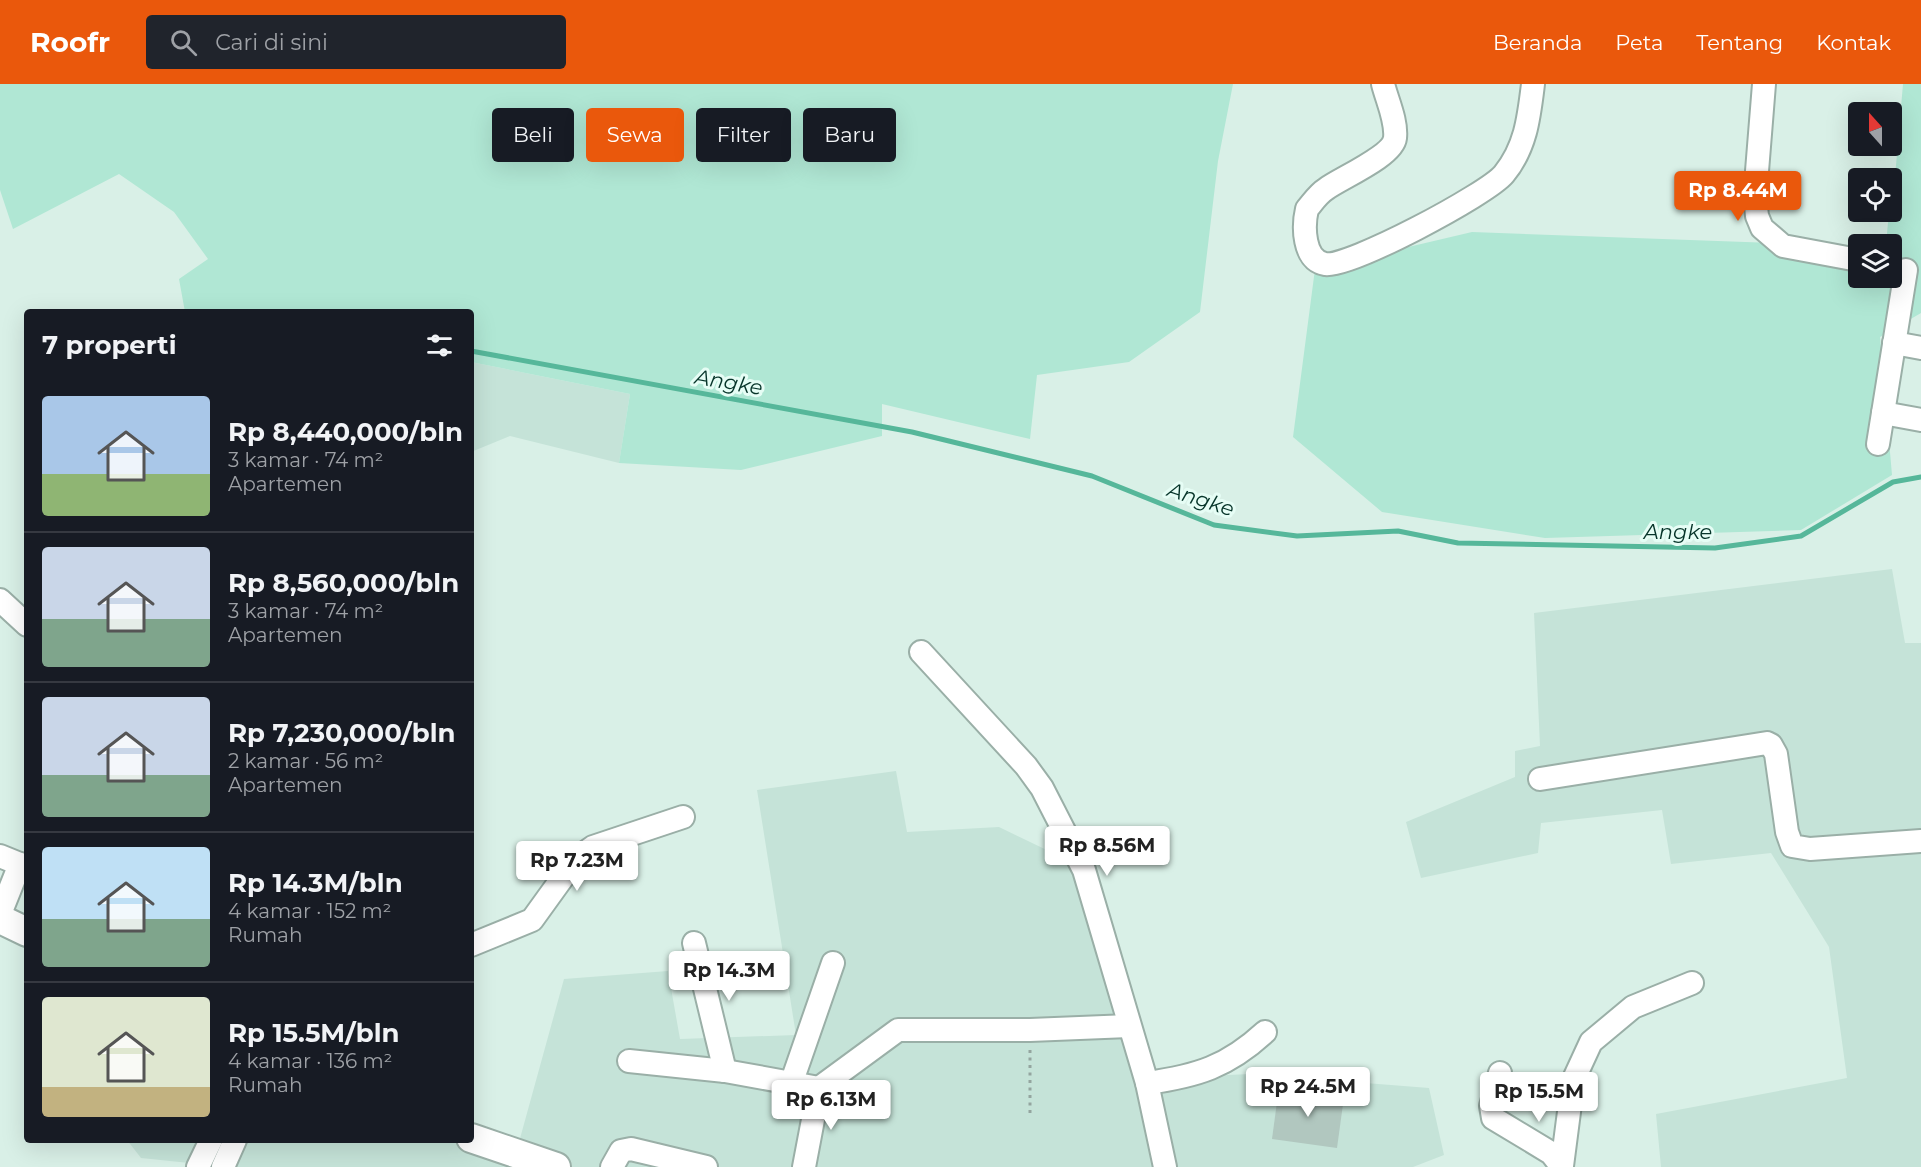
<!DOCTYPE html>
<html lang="id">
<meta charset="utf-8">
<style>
:root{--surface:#171b24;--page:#20242c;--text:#f1f3f6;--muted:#9ea1a6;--line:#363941;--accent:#ea580c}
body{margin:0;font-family:Montserrat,sans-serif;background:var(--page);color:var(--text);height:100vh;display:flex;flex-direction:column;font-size:22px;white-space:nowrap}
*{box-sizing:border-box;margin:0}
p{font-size:20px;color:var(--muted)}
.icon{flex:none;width:33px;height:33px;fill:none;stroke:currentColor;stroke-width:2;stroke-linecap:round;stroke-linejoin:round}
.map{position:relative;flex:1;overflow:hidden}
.sheet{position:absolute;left:24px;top:225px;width:450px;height:834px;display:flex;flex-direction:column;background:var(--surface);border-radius:6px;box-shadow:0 6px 24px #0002}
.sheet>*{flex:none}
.hud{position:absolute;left:492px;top:24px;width:570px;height:54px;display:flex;gap:12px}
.needle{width:39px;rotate:339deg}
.fabs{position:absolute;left:1848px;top:18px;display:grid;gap:12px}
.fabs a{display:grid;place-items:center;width:54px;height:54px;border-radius:6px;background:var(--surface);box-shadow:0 6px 24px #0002;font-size:30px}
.price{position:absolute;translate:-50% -51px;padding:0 14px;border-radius:6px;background:#fff;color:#222;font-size:20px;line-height:39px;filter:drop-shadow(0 2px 3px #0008)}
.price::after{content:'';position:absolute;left:50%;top:36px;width:18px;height:14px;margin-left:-9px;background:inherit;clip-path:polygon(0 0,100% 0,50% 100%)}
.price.on{background:var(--accent);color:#fff}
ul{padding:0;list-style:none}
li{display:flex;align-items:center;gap:18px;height:150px;padding:0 18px}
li+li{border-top:2px solid var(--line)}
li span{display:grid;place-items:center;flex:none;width:168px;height:120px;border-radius:6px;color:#555}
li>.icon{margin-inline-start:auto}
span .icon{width:72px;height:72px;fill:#fffc;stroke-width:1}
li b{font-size:26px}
h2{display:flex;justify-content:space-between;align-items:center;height:72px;padding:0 18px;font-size:26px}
.pill{padding:0 21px;border-radius:6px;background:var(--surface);box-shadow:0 6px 24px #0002;font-size:21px;line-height:54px}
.pill.on{background:var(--accent);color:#fff}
header{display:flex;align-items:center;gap:36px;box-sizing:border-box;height:84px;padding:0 30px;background:var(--accent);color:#fff}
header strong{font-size:28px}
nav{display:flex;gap:33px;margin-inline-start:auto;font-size:21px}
.search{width:420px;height:54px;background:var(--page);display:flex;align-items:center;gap:15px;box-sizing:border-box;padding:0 21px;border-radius:6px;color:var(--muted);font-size:22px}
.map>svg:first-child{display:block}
</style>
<header>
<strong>Roofr</strong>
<div class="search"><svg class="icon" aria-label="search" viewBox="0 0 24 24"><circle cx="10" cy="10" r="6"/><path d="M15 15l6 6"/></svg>Cari di sini</div>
<nav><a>Beranda</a><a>Peta</a><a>Tentang</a><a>Kontak</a></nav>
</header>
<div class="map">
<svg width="1921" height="1083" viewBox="0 0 1921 1083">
<rect width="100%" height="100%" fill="#d9f0e7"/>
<g fill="#c5e3d8">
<polygon points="471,278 630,310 619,379 510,352 471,368"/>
<polygon points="1892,485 1905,559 1921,559 1921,1083 1661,1083 1656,1030 1847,994 1829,863 1771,769 1671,780 1662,726 1541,739 1538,769 1421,794 1406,738 1515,693 1515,667 1540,662 1534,529"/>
<polygon points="896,687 907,748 999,743 1080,782 1141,995 1250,990 1429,1004 1444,1071 1413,1083 228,1083 141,1074 127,1056 471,1056 516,1069 564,895 668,887 680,955 796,951 757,706"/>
</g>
<g fill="#b0e7d4">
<polygon points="0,0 1233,0 1218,77 1200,228 1129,278 1037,291 1030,355 882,320 882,352 741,386 619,379 630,310 471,278 471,228 185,228 179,195 208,175 174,128 119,90 13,145 0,106"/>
<polygon points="1903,0 1921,0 1921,229 1880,253 1892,391 1801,446 1545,454 1382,428 1293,353 1315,185 1472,148 1858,162 1858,194 1892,194 1892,160 1886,160 1889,128 1892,128"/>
</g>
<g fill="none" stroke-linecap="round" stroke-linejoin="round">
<polyline stroke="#56b79a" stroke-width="5" points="471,267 912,348 1092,392 1214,441 1297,452 1398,447 1458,459 1715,464 1801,452 1893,398 1921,393"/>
</g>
<polygon fill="#b1c7bf" points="1279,1003 1344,1013 1337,1064 1272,1055"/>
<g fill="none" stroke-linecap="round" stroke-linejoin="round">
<g stroke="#9aafa7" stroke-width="26">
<g id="minor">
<path d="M1383 0C1387 16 1397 37 1395 54 1393 72 1341 94 1326 105 1318 110 1313 118 1307 125 1303 142 1303 176 1325 180 1347 185 1488 110 1504 90 1526 63 1529 33 1533 0"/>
<polyline points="1764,0 1755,112 1757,132 1762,144 1783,162 1858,176"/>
<polyline points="1894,259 1921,264"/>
<polyline points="1883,329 1921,336"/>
<polyline points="1878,360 1906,186"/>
<polyline points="0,516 27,541"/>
<polyline points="921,568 1026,682 1042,704 1084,786 1147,999 1165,1083"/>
<polyline points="1540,695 1767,659 1771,661 1776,670 1787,748 1792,762 1810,765 1921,757"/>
<polyline points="0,772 27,783"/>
<polyline points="0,830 20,780"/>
<polyline points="694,859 725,987"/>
<polyline points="471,861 532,836 576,775 593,763 683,733"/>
<polyline points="629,977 725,987 819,1004"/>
<polyline points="1500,989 1491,1022 1493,1034 1551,1069 1562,1083"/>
<path d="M1147 999C1197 992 1227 983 1265 948"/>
<polyline points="791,1000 833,879"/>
<polyline points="1562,1082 1573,997 1591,958 1633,923 1692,899"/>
<polyline points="198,1083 211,1056"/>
<polyline points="223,1083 235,1056"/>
<polyline points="612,1083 621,1067 631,1065 706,1083"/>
<polyline points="804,1083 819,1004 898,946 1030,946 1129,942"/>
</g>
</g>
<g stroke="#9aafa7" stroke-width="32">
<g id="major">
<polyline points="0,835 27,848"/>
<polyline points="471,1054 556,1083"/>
</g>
</g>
<polyline stroke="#94a59f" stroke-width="3" stroke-dasharray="3 4.5" stroke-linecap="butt" points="1030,966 1030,1032"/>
<use href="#minor" stroke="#fff" stroke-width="22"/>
<use href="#major" stroke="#fff" stroke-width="28"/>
</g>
<g text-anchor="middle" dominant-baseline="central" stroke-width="6" stroke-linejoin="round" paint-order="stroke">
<g font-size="21" font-style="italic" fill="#063429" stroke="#e6fdf5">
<text transform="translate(729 298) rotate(10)">Angke</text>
<text transform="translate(1201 415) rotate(18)">Angke</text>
<text x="1678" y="447">Angke</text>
</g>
</g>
</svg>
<div class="fabs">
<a><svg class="needle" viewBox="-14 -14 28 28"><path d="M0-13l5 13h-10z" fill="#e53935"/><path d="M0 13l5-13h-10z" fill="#9ea1a6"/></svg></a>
<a><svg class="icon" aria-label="locate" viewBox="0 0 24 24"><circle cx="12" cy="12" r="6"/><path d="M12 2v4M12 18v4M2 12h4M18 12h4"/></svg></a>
<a><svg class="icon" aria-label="layers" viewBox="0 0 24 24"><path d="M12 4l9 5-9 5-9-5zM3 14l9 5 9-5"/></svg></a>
</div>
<b class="price on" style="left:1738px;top:138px">Rp 8.44M</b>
<b class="price" style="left:1107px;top:793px">Rp 8.56M</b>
<b class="price" style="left:577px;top:808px">Rp 7.23M</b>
<b class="price" style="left:729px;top:918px">Rp 14.3M</b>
<b class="price" style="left:1308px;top:1034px">Rp 24.5M</b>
<b class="price" style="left:1539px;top:1039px">Rp 15.5M</b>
<b class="price" style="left:831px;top:1047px">Rp 6.13M</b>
<div class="hud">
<a class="pill">Beli</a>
<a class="pill on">Sewa</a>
<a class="pill">Filter</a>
<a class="pill">Baru</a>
</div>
<section class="sheet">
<h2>7 properti<svg class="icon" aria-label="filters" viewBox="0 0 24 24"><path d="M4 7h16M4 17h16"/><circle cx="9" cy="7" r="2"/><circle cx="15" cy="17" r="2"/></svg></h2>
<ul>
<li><span style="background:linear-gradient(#a9c7e8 65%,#8fb573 0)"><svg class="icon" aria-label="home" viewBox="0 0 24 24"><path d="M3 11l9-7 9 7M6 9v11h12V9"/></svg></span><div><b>Rp 8,440,000/bln</b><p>3 kamar · 74 m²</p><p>Apartemen</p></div></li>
<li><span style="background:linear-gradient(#c9d6e8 60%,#7fa58c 0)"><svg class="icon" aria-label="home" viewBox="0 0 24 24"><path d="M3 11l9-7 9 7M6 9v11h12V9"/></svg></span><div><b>Rp 8,560,000/bln</b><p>3 kamar · 74 m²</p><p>Apartemen</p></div></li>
<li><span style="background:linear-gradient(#c9d6e8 65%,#7fa58c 0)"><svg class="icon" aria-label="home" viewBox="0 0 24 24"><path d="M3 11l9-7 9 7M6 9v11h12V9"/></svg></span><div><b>Rp 7,230,000/bln</b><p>2 kamar · 56 m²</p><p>Apartemen</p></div></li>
<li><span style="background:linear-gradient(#bfe0f5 60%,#7fa58c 0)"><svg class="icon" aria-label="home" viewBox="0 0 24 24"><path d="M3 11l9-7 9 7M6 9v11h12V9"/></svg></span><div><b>Rp 14.3M/bln</b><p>4 kamar · 152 m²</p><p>Rumah</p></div></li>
<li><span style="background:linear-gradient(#dfe7d0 75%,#c2b280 0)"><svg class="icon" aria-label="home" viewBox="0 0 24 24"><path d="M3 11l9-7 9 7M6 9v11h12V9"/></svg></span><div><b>Rp 15.5M/bln</b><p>4 kamar · 136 m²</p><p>Rumah</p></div></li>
</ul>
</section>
</div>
